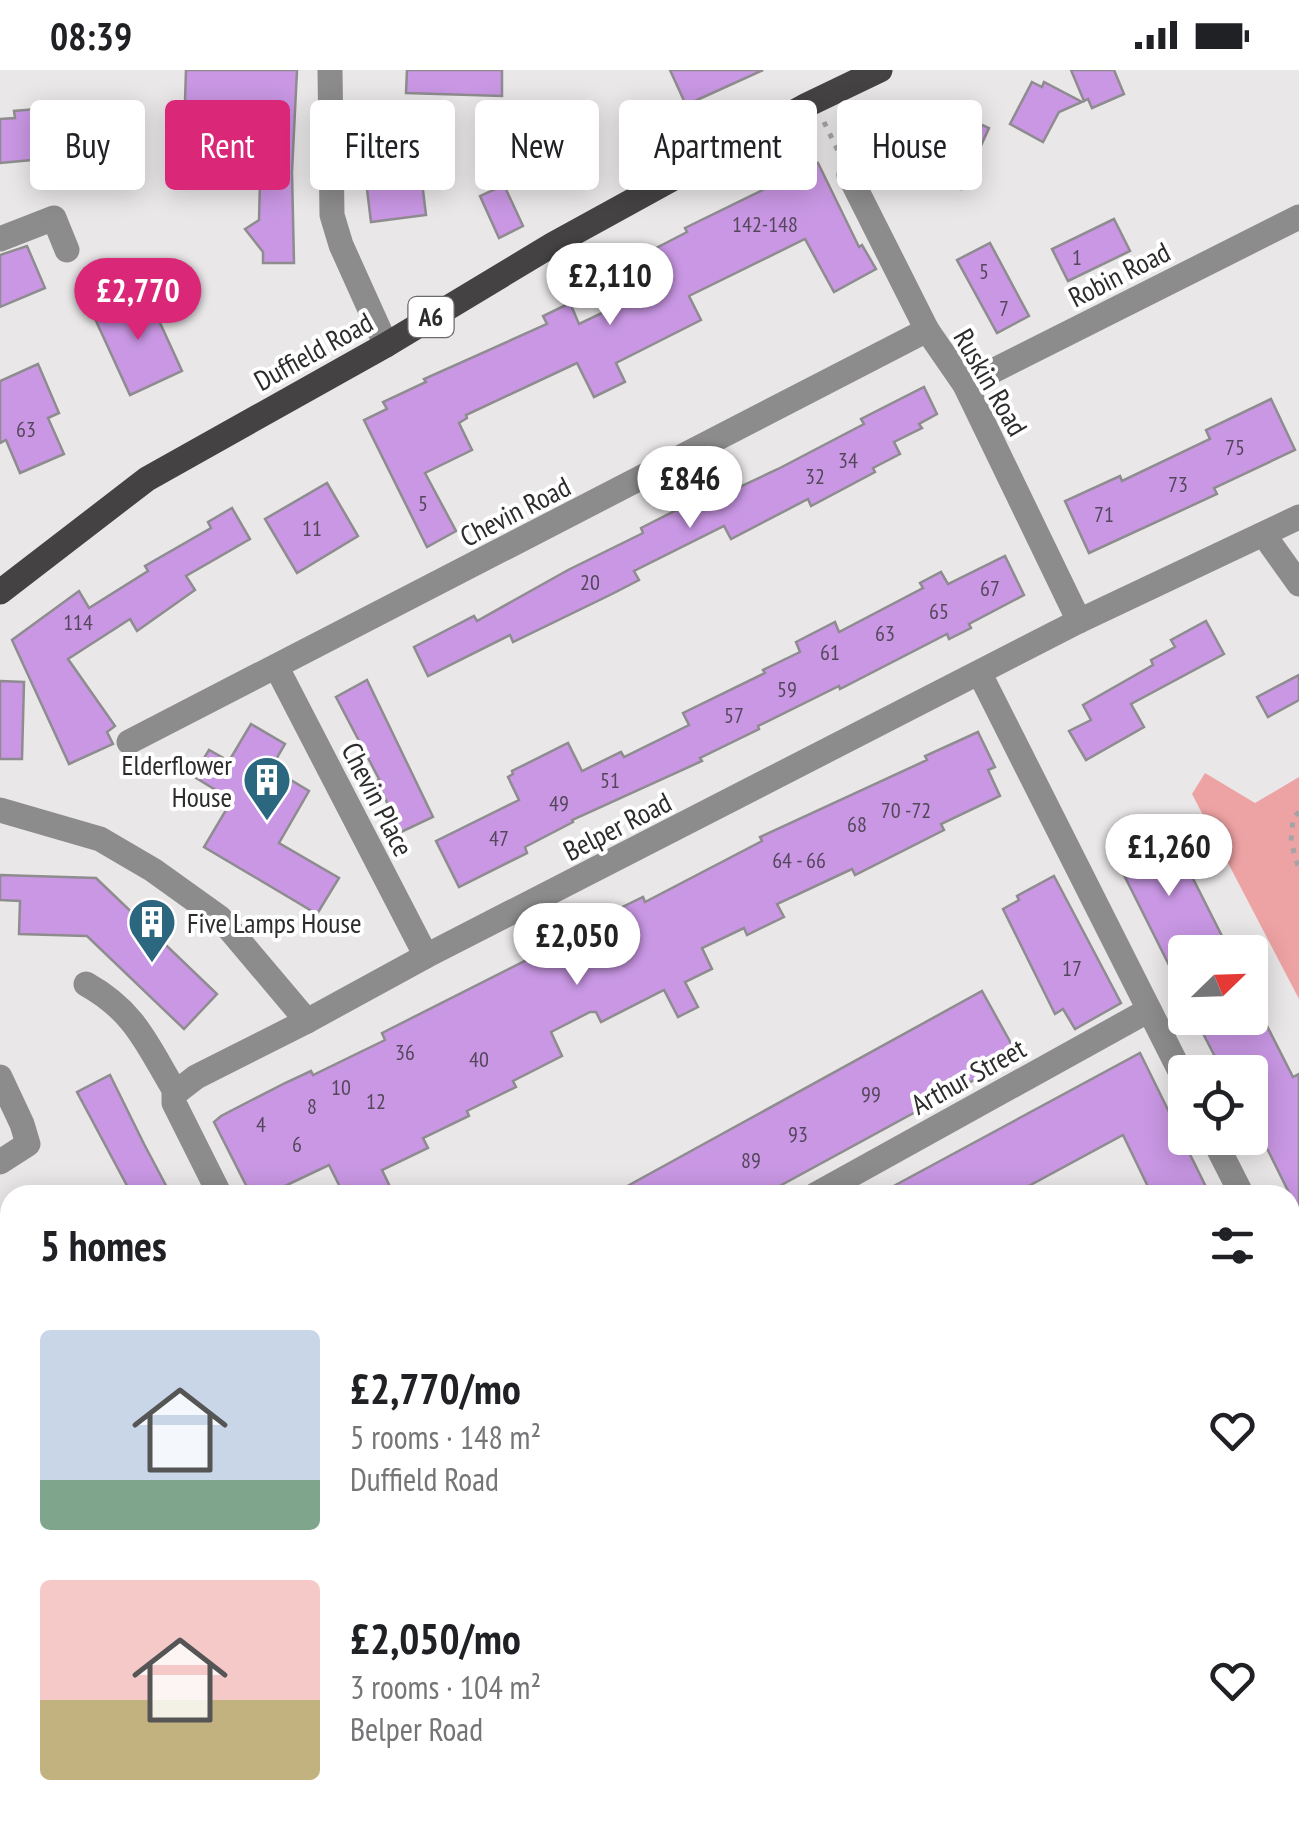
<!DOCTYPE html>
<meta charset="utf-8">
<style>
:root{--surface:#fff;--page:#f6f6f6;--text:#202124;--muted:#757577;--accent:#db2777}
body{margin:0;font-family:"PT Sans Narrow",sans-serif;background:var(--page);color:var(--text);height:100vh;display:flex;flex-direction:column;font-size:38px;white-space:nowrap}
*{box-sizing:border-box;margin:0}
p{font-size:32px;color:var(--muted)}
.icon{flex:none;width:55px;height:55px;fill:none;stroke:currentColor;stroke-width:2;stroke-linecap:round;stroke-linejoin:round}
.map{position:relative;flex:1;overflow:hidden}
.sheet{position:absolute;left:0px;top:1115px;width:1300px;height:640px;display:flex;flex-direction:column;background:var(--surface);border-radius:30px 30px 0 0;box-shadow:0 5px 25px #0003}
.sheet>*{flex:none}
.top-card{position:absolute;left:30px;top:30px;width:1240px;height:90px;display:flex;gap:20px}
.needle{width:65px;rotate:67deg}
.controls{position:absolute;left:1168px;top:865px;display:grid;gap:20px}
.controls a{display:grid;place-items:center;width:100px;height:100px;border-radius:10px;background:var(--surface);box-shadow:0 5px 25px #0003;font-size:50px}
.price{position:absolute;translate:-50% -85px;padding:0 22px;border-radius:35px;background:#fff;color:#222;font-size:32px;line-height:65px;filter:drop-shadow(0 2px 5px #0008)}
.price::after{content:'';position:absolute;left:50%;top:60px;width:30px;height:22px;margin-left:-15px;background:inherit;clip-path:polygon(0 0,100% 0,50% 100%)}
.price.on{background:var(--accent);color:#fff}
ul{padding:0;list-style:none}
li{display:flex;align-items:center;gap:30px;height:250px;padding:0 40px}
li span{display:grid;place-items:center;flex:none;width:280px;height:200px;border-radius:10px;color:#555}
li>.icon{margin-inline-start:auto}
span .icon{width:120px;height:120px;fill:#fffc;stroke-width:1}
li b{font-size:42px}
h2{display:flex;justify-content:space-between;align-items:center;height:120px;padding:0 40px;font-size:42px}
.pill{padding:0 35px;border-radius:10px;background:var(--surface);box-shadow:0 5px 25px #0003;font-size:35px;line-height:90px}
.pill.on{background:var(--accent);color:#fff}
.status{display:flex;justify-content:space-between;align-items:center;height:70px;padding:0 50px;background:var(--surface);direction:ltr}
.status svg{height:28px;fill:currentColor}
.map>svg:first-child{display:block}
</style>
<div class="status"><b>08:39</b><svg viewBox="0 0 49 12"><path d="M0 12V9h3v3zM5 12V6h3v6zM10 12V3h3v9zM15 12V0h3v12zM26 1h20v11H26zM47 4h2v5h-2z"/></svg></div>
<div class="map">
<svg width="1299" height="1755" viewBox="0 0 1299 1755">
<rect width="100%" height="100%" fill="#eae7e9"/>
<g fill="#eda2a3">
<polygon points="1205,703 1255,733 1299,707 1299,929 1192,724"/>
<polygon points="1299,1334 1299,1556 1290,1560 1290,1341"/>
<polygon points="129,1745 232,1745 271,1755 116,1755 115,1752"/>
<polygon points="674,1745 1097,1745 1075,1755 654,1755"/>
</g>
<polygon fill="#9282d3" points="1298,1555 1299,1755 1075,1755 1097,1745 1290,1745 1290,1560"/>
<g fill="#c997e4" stroke="#8e8c8f" stroke-width="2.5">
<polygon points="186,0 297,0 292,102 294,193 263,193 263,182 245,159 259,150 262,33 185,31"/>
<polygon points="407,0 502,0 502,26 406,23"/>
<polygon points="670,0 763,0 686,35"/>
<polygon points="1071,0 1114,0 1124,24 1092,38 1088,29 1084,31"/>
<polygon points="1032,12 1042,17 1044,12 1082,32 1059,42 1043,72 1010,54"/>
<polygon points="48,38 53,88 0,93 0,49 15,48 14,41"/>
<rect x="365" y="42" width="59" height="27"/>
<polygon points="954,42 989,58 961,119 927,103"/>
<polygon points="818,93 859,177 862,175 876,199 834,222 805,169 689,226 701,250 616,293 625,312 594,327 577,293 466,345 467,348 459,353 472,380 425,403 456,461 427,477 364,350 387,339 383,332 426,312 424,309 547,254 543,246 570,233 579,254 623,233 608,203 687,162 685,158"/>
<polygon points="421,104 426,145 371,152 366,111"/>
<polygon points="504,115 523,156 499,168 480,126"/>
<polygon points="1114,149 1130,181 1068,211 1052,179"/>
<polygon points="990,173 1029,246 997,263 957,190"/>
<polygon points="27,176 45,218 0,237 0,185"/>
<polygon points="145,220 182,301 130,325 96,251 114,243 110,236"/>
<polygon points="38,294 59,343 48,348 64,384 20,403 6,370 0,373 0,311"/>
<polygon points="924,317 937,344 919,354 922,358 894,372 900,384 873,398 875,402 811,436 808,429 731,469 724,456 634,501 639,510 612,524 513,572 510,565 428,606 414,577 474,546 477,551 568,500 643,463 641,458 698,429 701,435 778,399 864,354 861,349"/>
<polygon points="1271,329 1295,380 1214,418 1217,424 1089,483 1065,431 1120,406 1122,411 1210,369 1206,360"/>
<polygon points="327,413 358,466 297,503 265,449"/>
<polygon points="232,438 250,469 186,506 195,520 137,561 130,549 68,589 115,656 107,662 113,674 69,694 12,570 79,521 89,538 148,501 145,496 211,458 208,452"/>
<polygon points="1005,486 1024,525 969,554 971,558 949,569 947,564 840,619 839,616 758,656 759,659 700,688 702,691 572,750 573,752 525,777 527,783 459,817 436,771 519,730 508,707 513,704 512,701 568,673 582,701 621,682 624,687 689,655 683,643 765,603 763,600 800,582 796,572 835,552 839,562 923,518 920,513 941,502 948,514"/>
<polygon points="1206,551 1224,584 1131,634 1144,657 1086,690 1069,661 1091,650 1083,635 1153,595 1151,590 1175,577 1171,570"/>
<polygon points="1299,605 1299,630 1268,647 1257,627"/>
<polygon points="367,610 433,747 401,762 377,711 379,709 336,627"/>
<polygon points="0,611 24,612 22,689 0,689"/>
<polygon points="251,654 285,674 271,698 309,721 279,773 339,808 317,844 204,777 232,730 193,706 209,680 229,691"/>
<polygon points="978,662 995,697 988,700 1000,726 941,754 944,760 855,805 852,799 777,834 784,847 747,865 744,858 702,878 712,899 685,912 698,937 678,947 664,920 601,952 596,942 590,942 551,962 562,986 513,1011 516,1017 467,1041 469,1046 423,1068 428,1078 382,1100 394,1125 344,1125 329,1095 266,1125 251,1125 214,1052 221,1046 285,1013 311,1001 313,1005 385,970 382,963 612,847 610,843 643,827 645,832 762,771 760,767 927,690 925,686"/>
<polygon points="1165,753 1230,882 1185,882 1185,927 1112,781"/>
<polygon points="0,805 96,808 217,924 184,959 87,866 19,864 20,831 0,830"/>
<polygon points="1054,806 1121,933 1075,959 1063,939 1055,944 1003,839 1019,830 1017,826"/>
<polygon points="982,921 1018,986 763,1125 611,1125"/>
<polygon points="1195,948 1263,948 1293,1007 1299,1004 1299,1143 1250,1044 1250,1002 1223,1002"/>
<polygon points="1140,983 1210,1125 1152,1125 1123,1065 1012,1125 877,1125"/>
<polygon points="110,1005 144,1074 171,1125 132,1125 77,1022"/>
</g>
<g fill="none" stroke-linecap="round" stroke-linejoin="round">
<g stroke="#a6a3a5" stroke-width="5" stroke-dasharray="5 8" stroke-linecap="butt">
<polyline points="824,52 839,83"/>
<polyline points="1299,742 1293,748 1291,772 1299,799"/>
<polyline points="1290,1471 1299,1465"/>
<polyline points="969,1755 978,1745"/>
</g>
<g stroke="#8d8c8c" stroke-width="25">
<polyline points="330,0 332,145 341,175 386,275"/>
<polyline points="849,105 927,260 965,315 1079,551"/>
<polyline points="0,169 54,148 67,180"/>
<polyline points="965,315 1299,147"/>
<polyline points="1264,465 1299,514"/>
<polyline points="277,598 426,886"/>
<polyline points="980,604 1185,1011"/>
<polyline points="129,672 927,260"/>
<polyline points="0,740 100,769 153,800 220,848 307,951 426,886 1079,551 1299,447"/>
<path d="M86 914C136 942 147 975 175 1021"/>
<polyline points="0,1007 22,1054 28,1074 0,1092"/>
<polyline points="1213,1068 1242,1125"/>
<polyline points="220,1125 174,1033 174,1024 196,1007 307,951"/>
<polyline points="815,1125 1149,940"/>
<polyline points="0,1250 10,1243"/>
<polyline points="0,1270 4,1274 10,1273"/>
<polyline points="1290,1361 1299,1355"/>
<polyline points="0,1569 10,1564"/>
<polyline points="0,1587 10,1606"/>
<polyline points="84,1745 89,1755"/>
<polyline points="380,1745 380,1755"/>
<polyline points="603,1755 637,1745"/>
</g>
<polyline stroke="#454243" stroke-width="25" points="0,522 147,409 386,275 552,175 807,35 880,0"/>
</g>
<defs>
<g id="building-pin" transform="scale(2.5)"><path d="M0 17L-7.5 6A9.5 9.5 0 1 1 7.5 6Z" fill="#2b677e" stroke="#fff"/><path d="M-4-6H4V6H1V3H-1V6H-4ZM-2.5-4.3h1.7v1.8h-1.7ZM.8-4.3h1.7v1.8H.8ZM-2.5-1h1.7V.8h-1.7ZM.8-1h1.7V.8H.8Z" fill="#fff"/></g>
</defs>
<g fill-rule="evenodd">
<use href="#building-pin" x="267" y="710"/>
<use href="#building-pin" x="152" y="852"/>
</g>
<g text-anchor="middle" dominant-baseline="central" stroke-width="8" stroke-linejoin="round" paint-order="stroke">
<g font-size="22" fill="#54475b">
<text x="765" y="154">142-148</text>
<text x="1077" y="187">1</text>
<text x="984" y="201">5</text>
<text x="1004" y="238">7</text>
<text x="26" y="359">63</text>
<text x="1235" y="377">75</text>
<text x="848" y="390">34</text>
<text x="815" y="406">32</text>
<text x="1178" y="414">73</text>
<text x="423" y="433">5</text>
<text x="1104" y="444">71</text>
<text x="312" y="458">11</text>
<text x="590" y="512">20</text>
<text x="990" y="518">67</text>
<text x="939" y="541">65</text>
<text x="78" y="552">114</text>
<text x="885" y="563">63</text>
<text x="830" y="582">61</text>
<text x="787" y="619">59</text>
<text x="734" y="645">57</text>
<text x="610" y="710">51</text>
<text x="559" y="733">49</text>
<text x="906" y="740">70 -72</text>
<text x="857" y="754">68</text>
<text x="499" y="768">47</text>
<text x="799" y="790">64 - 66</text>
<text x="1072" y="898">17</text>
<text x="405" y="982">36</text>
<text x="479" y="989">40</text>
<text x="341" y="1017">10</text>
<text x="871" y="1024">99</text>
<text x="376" y="1031">12</text>
<text x="312" y="1036">8</text>
<text x="261" y="1054">4</text>
<text x="798" y="1064">93</text>
<text x="297" y="1074">6</text>
<text x="751" y="1090">89</text>
</g>
<rect fill="#fff" stroke="#6c6b6c" stroke-width="2.5" x="408.5" y="227" width="45" height="40" rx="8"/>
<g font-size="25" font-weight="bold" fill="#2d2c2d">
<text x="431" y="247">A6</text>
</g>
<g font-size="28" fill="#2d2c2d" stroke="#fff">
<text transform="translate(1119 204) rotate(-27)">Robin Road</text>
<text transform="translate(313 281) rotate(-29)">Duffield Road</text>
<text transform="translate(991 312) rotate(60)">Ruskin Road</text>
<text transform="translate(515 441) rotate(-27)">Chevin Road</text>
<text transform="translate(378 729) rotate(63)">Chevin Place</text>
<text transform="translate(617 756) rotate(-27)">Belper Road</text>
<text transform="translate(968 1006) rotate(-29)">Arthur Street</text>
</g>
<g font-size="28" fill="#2d2c2d" stroke="#fff" text-anchor="end">
<text x="232" y="694">Elderflower<tspan x="232" dy="32">House</tspan></text>
<text x="187" y="852" text-anchor="start">Five Lamps House</text>
</g>
</g>
</svg>
<div class="controls">
<a><svg class="needle" viewBox="-14 -14 28 28"><path d="M0-13l5 13h-10z" fill="#e53935"/><path d="M0 13l5-13h-10z" fill="#757577"/></svg></a>
<a><svg class="icon" aria-label="locate" viewBox="0 0 24 24"><circle cx="12" cy="12" r="6"/><path d="M12 2v4M12 18v4M2 12h4M18 12h4"/></svg></a>
</div>
<b class="price" style="left:610px;top:258px">£2,110</b>
<b class="price on" style="left:138px;top:273px">£2,770</b>
<b class="price" style="left:690px;top:461px">£846</b>
<b class="price" style="left:1169px;top:829px">£1,260</b>
<b class="price" style="left:577px;top:918px">£2,050</b>
<div class="top-card">
<a class="pill">Buy</a>
<a class="pill on">Rent</a>
<a class="pill">Filters</a>
<a class="pill">New</a>
<a class="pill">Apartment</a>
<a class="pill">House</a>
</div>
<section class="sheet">
<h2>5 homes<svg class="icon" aria-label="filters" viewBox="0 0 24 24"><path d="M4 7h16M4 17h16"/><circle cx="9" cy="7" r="2"/><circle cx="15" cy="17" r="2"/></svg></h2>
<ul>
<li><span style="background:linear-gradient(#c9d6e8 75%,#7fa58c 0)"><svg class="icon" aria-label="home" viewBox="0 0 24 24"><path d="M3 11l9-7 9 7M6 9v11h12V9"/></svg></span><div><b>£2,770/mo</b><p>5 rooms · 148 m²</p><p>Duffield Road</p></div><svg class="icon" aria-label="heart" viewBox="0 0 24 24"><path d="M12 20l-8-8c-3-5 5-10 8-4 3-6 11-1 8 4z"/></svg></li>
<li><span style="background:linear-gradient(#f6c9c9 60%,#c2b280 0)"><svg class="icon" aria-label="home" viewBox="0 0 24 24"><path d="M3 11l9-7 9 7M6 9v11h12V9"/></svg></span><div><b>£2,050/mo</b><p>3 rooms · 104 m²</p><p>Belper Road</p></div><svg class="icon" aria-label="heart" viewBox="0 0 24 24"><path d="M12 20l-8-8c-3-5 5-10 8-4 3-6 11-1 8 4z"/></svg></li>
</ul>
</section>
</div>
